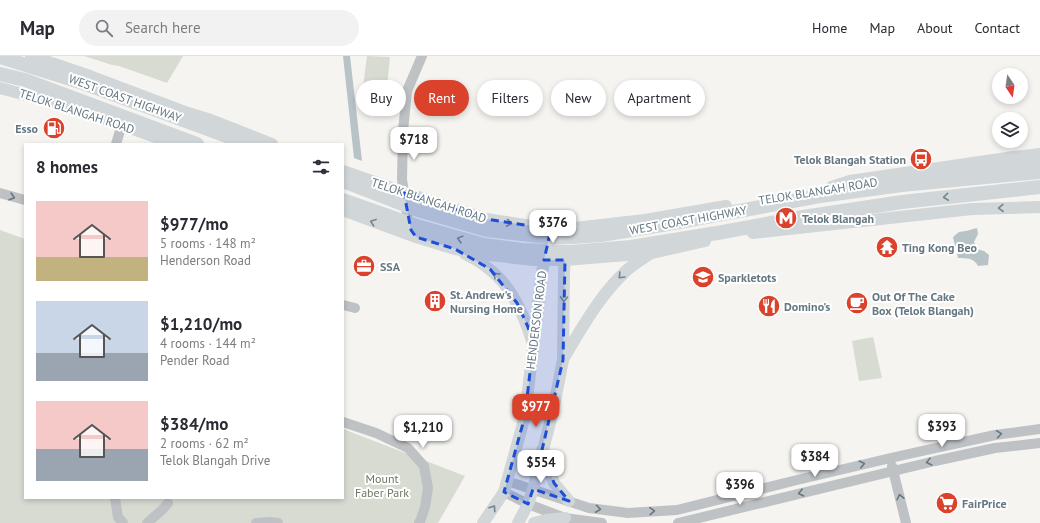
<!DOCTYPE html>
<meta charset="utf-8">
<style>
:root{--surface:#fff;--page:#f2f2f3;--text:#2b2b33;--muted:#7c7c81;--line:#e1e1e2;--accent:#da422c}
body{margin:0;font-family:"PT Sans",sans-serif;background:var(--page);color:var(--text);height:100vh;display:flex;flex-direction:column;font-size:15px;white-space:nowrap}
*{box-sizing:border-box;margin:0}
p{font-size:13px;color:var(--muted)}
.icon{flex:none;width:22px;height:22px;fill:none;stroke:currentColor;stroke-width:2;stroke-linecap:round;stroke-linejoin:round}
.map{position:relative;flex:1;overflow:hidden}
.drawer{position:absolute;left:24px;top:87px;width:320px;height:356px;display:flex;flex-direction:column;background:var(--surface);border-radius:0px;box-shadow:0 2px 6px #0003}
.drawer>*{flex:none}
.banner{position:absolute;left:356px;top:24px;width:380px;height:36px;display:flex;gap:8px}
.needle{width:26px;rotate:167deg}
.tools{position:absolute;left:992px;top:12px;display:grid;gap:8px}
.tools a{display:grid;place-items:center;width:36px;height:36px;border-radius:50%;background:var(--surface);box-shadow:0 2px 6px #0003;font-size:20px}
.price{position:absolute;translate:-50% -34px;padding:0 9px;border-radius:8px;background:#fff;color:#222;font-size:13px;line-height:26px;filter:drop-shadow(0 1px 2px #0008)}
.price::after{content:'';position:absolute;left:50%;top:24px;width:12px;height:9px;margin-left:-6px;background:inherit;clip-path:polygon(0 0,100% 0,50% 100%)}
.price.selected{background:var(--accent);color:#fff}
ul{padding:0;list-style:none}
li{display:flex;align-items:center;gap:12px;height:100px;padding:0 12px}
li span{display:grid;place-items:center;flex:none;width:112px;height:80px;border-radius:0px;color:#555}
li>.icon{margin-inline-start:auto}
span .icon{width:48px;height:48px;fill:#fffc;stroke-width:1}
li b{font-size:17px}
h2{display:flex;justify-content:space-between;align-items:center;height:48px;padding:0 12px;font-size:17px}
.tag{padding:0 14px;border-radius:18px;background:var(--surface);box-shadow:0 2px 6px #0003;font-size:14px;line-height:36px}
.tag.selected{background:var(--accent);color:#fff}
header{display:flex;align-items:center;gap:24px;box-sizing:border-box;height:56px;padding:0 20px;background:var(--surface);border-bottom:1px solid var(--line)}
header strong{font-size:19px}
nav{display:flex;gap:22px;margin-inline-start:auto;font-size:14px}
.search{width:280px;height:36px;background:var(--page);display:flex;align-items:center;gap:10px;box-sizing:border-box;padding:0 14px;border-radius:22px;color:var(--muted);font-size:15px}
.map>svg:first-child{display:block}
</style>
<header>
<strong>Map</strong>
<div class="search"><svg class="icon" aria-label="search" viewBox="0 0 24 24"><circle cx="10" cy="10" r="6"/><path d="M15 15l6 6"/></svg>Search here</div>
<nav><a>Home</a><a>Map</a><a>About</a><a>Contact</a></nav>
</header>
<div class="map">
<svg width="1040" height="467" viewBox="0 0 1040 467">
<rect width="100%" height="100%" fill="#f5f4f1"/>
<g fill="#d7dbd2">
<polygon points="84,0 183,0 167,27 119,10 112,9"/>
<polygon points="367,0 390,1 386,42 362,39"/>
<polygon points="0,174 25,183 25,442 343,442 343,373 465,420 438,467 0,467"/>
<polygon points="873,281 882,322 859,325 852,285"/>
</g>
<g fill="#b7c3c6">
<polygon points="343,0 350,0 362,105 354,102"/>
<path d="M977 172 978 178 974 186 977 193 984 195 989 199 988 209 978 210C974 202 967 202 958 202L953 181 959 176 966 175Z"/>
</g>
<g fill="none" stroke-linecap="round" stroke-linejoin="round">
<g stroke="#bec2c5" stroke-width="10">
<polyline points="116,88 122,68"/>
<polyline points="0,137 25,144"/>
<polyline points="411,173 408,165 402,123 403,75 407,35 422,0"/>
<polyline points="343,249 355,252"/>
<polyline points="343,366 376,377 408,392 424,410 428,432 425,451 421,463 419,467"/>
<polyline points="892,410 906,467"/>
<polyline points="507,425 589,452 628,457 677,454 797,424 895,401 995,379 1040,373"/>
<polyline points="504,436 528,448 565,462 602,467"/>
<polyline points="115,442 118,461 123,467"/>
<polyline points="147,467 162,454 168,447"/>
<polyline points="256,467 270,466 278,467"/>
<polyline points="678,467 935,405 995,392 1040,387"/>
</g>
<g stroke="#d1d6d9" stroke-width="12">
<polyline points="31,0 90,20 188,57 211,64 272,88"/>
<polyline points="0,32 72,51 175,88"/>
<polyline points="343,115 397,134 486,163 551,173 566,173 645,164 726,150"/>
<polyline points="965,116 1016,111 1040,110"/>
<polyline points="343,154 416,181 455,193 489,199 534,204 565,204 652,197 705,185"/>
<polyline points="753,177 972,153 1040,151"/>
<path d="M465 198C473 202 482 207 489 213 512 230 524 259 532 285"/>
<path d="M563 303C582 272 599 240 626 215 633 208 643 203 651 197"/>
<polyline points="542,394 554,427 569,445"/>
<polyline points="483,467 504,436 525,360 542,216 546,198"/>
<polyline points="518,467 528,448 533,433 553,355 563,304 564,217 565,196"/>
<polyline points="534,467 546,464 565,462"/>
</g>
<g stroke="#d1d6d9" stroke-width="14">
<polyline points="0,1 80,26 248,88"/>
<polyline points="0,18 25,24 197,88"/>
<polyline points="343,125 418,154 487,174 548,181 573,181 601,179 662,169 820,140 902,129 1040,116"/>
<polyline points="832,132 850,126 1014,102 1040,99"/>
<polyline points="343,144 420,171 484,189 522,194 571,196 631,191 717,177 803,161 902,146 1040,131"/>
</g>
</g>
<defs><path id="oneway-chevron" d="M-2-3.5L2.5 0L-2 3.5" fill="none" stroke-width="1.6" stroke-linecap="round" stroke-linejoin="round"/></defs>
<g stroke="#657781">
<use href="#oneway-chevron" transform="translate(12 141) rotate(16)"/>
<use href="#oneway-chevron" transform="translate(999 378) rotate(-8)"/>
<use href="#oneway-chevron" transform="translate(929 406) rotate(166)"/>
<use href="#oneway-chevron" transform="translate(862 408) rotate(-13)"/>
<use href="#oneway-chevron" transform="translate(801 437) rotate(167)"/>
<use href="#oneway-chevron" transform="translate(900 441) rotate(-103)"/>
<use href="#oneway-chevron" transform="translate(598 453) rotate(8)"/>
<use href="#oneway-chevron" transform="translate(652 455) rotate(-3)"/>
</g>
<g stroke="#75858e">
<use href="#oneway-chevron" transform="translate(946 141) rotate(174)"/>
<use href="#oneway-chevron" transform="translate(1001 152) rotate(178)"/>
<use href="#oneway-chevron" transform="translate(373 166) rotate(-160)"/>
<use href="#oneway-chevron" transform="translate(509 167) rotate(8)"/>
<use href="#oneway-chevron" transform="translate(460 183) rotate(-165)"/>
<use href="#oneway-chevron" transform="translate(496 219) rotate(-135)"/>
<use href="#oneway-chevron" transform="translate(621 220) rotate(134)"/>
<use href="#oneway-chevron" transform="translate(564 243) rotate(91)"/>
<use href="#oneway-chevron" transform="translate(493 452) rotate(-56)"/>
</g>
<path fill="#1d4ed8" fill-opacity="0.2" stroke="#1d4ed8" stroke-width="3" stroke-dasharray="8 5" stroke-linejoin="round" d="M404 137 486 163 551 173 544 204H565L563 304 542 394 554 427 569 445 533 433 528 448 504 436 525 360 533 290 528 271 517 247 490 213 455 193 416 181 411 174Z"/>
<defs>
<g id="fuel-disc" transform="scale(1.15)"><circle r="9.5" fill="#da422c" stroke="#fff"/><path d="M-5.5-6h7V0h2V4h1.3V-2.5L3-4.5l.8-.8L6-3V5H2.5V1h-1V6h-7ZM-4.2-4.7v3.2H.2V-4.7Z" fill="#fff"/></g>
<g id="bus-disc" transform="scale(1.15)"><circle r="9.5" fill="#da422c" stroke="#fff"/><path d="M-5-6H5V4H4V6H2V4H-2V6H-4V4H-5ZM-3.5-4V0h7V-4ZM-3.5 1.2v1.5H-2V1.2ZM2 1.2v1.5H3.5V1.2Z" fill="#fff"/></g>
<g id="metro-disc" transform="scale(1.15)"><circle r="9.5" fill="#da422c" stroke="#fff"/><path d="M-5.5 5V-5H-3L0 0L3-5H5.5V5H3V-.5L0 4L-3-.5V5Z" fill="#fff"/></g>
<g id="temple-disc" transform="scale(1.15)"><circle r="9.5" fill="#da422c" stroke="#fff"/><path d="M0-6L5-2H3V0L6.5 2.5H4V6H1.5V3h-3V6H-4V2.5H-6.5L-3 0V-2H-5Z" fill="#fff"/></g>
<g id="office-disc" transform="scale(1.15)"><circle r="9.5" fill="#da422c" stroke="#fff"/><path d="M-6-3h4V-5.5h4V-3h4V5H-6ZM-1-4.5V-3h2v-1.5ZM-6 0V1H6V0Z" fill="#fff"/></g>
<g id="school-disc" transform="scale(1.15)"><circle r="9.5" fill="#da422c" stroke="#fff"/><path d="M0-5L7-2L0 1L-7-2ZM-4 1L0 2.5L4 1V4Q0 6-4 4Z" fill="#fff"/></g>
<g id="building-disc" transform="scale(1.15)"><circle r="9.5" fill="#da422c" stroke="#fff"/><path d="M-4-6H4V6H1V3H-1V6H-4ZM-2.5-4.3h1.7v1.8h-1.7ZM.8-4.3h1.7v1.8H.8ZM-2.5-1h1.7V.8h-1.7ZM.8-1h1.7V.8H.8Z" fill="#fff"/></g>
<g id="cafe-disc" transform="scale(1.15)"><circle r="9.5" fill="#da422c" stroke="#fff"/><path d="M-5.5-4.5H6V0H3Q3 3.5 0 3.5H-2.5Q-5.5 3.5-5.5 0ZM3-3.2v2h1.7v-2ZM-6 4.5H4V6H-6Z" fill="#fff"/></g>
<g id="restaurant-disc" transform="scale(1.15)"><circle r="9.5" fill="#da422c" stroke="#fff"/><path d="M-5-6h1v4h1v-4h1v4h1v-4h1v5L-1.5 .5V6h-2V.5L-5-1ZM5-6V6H3V1.5H1.5Q1.5-4 5-6Z" fill="#fff"/></g>
<g id="supermarket-disc" transform="scale(1.15)"><circle r="9.5" fill="#da422c" stroke="#fff"/><path d="M-6-5.5h2.5l.6 2H6L4.5 2H-2.5L-4.4-4H-6ZM-1.5 3.2a1.3 1.3 0 1 0 .1 0ZM3 3.2a1.3 1.3 0 1 0 .1 0Z" fill="#fff"/></g>
</defs>
<g fill-rule="evenodd">
<use href="#fuel-disc" x="54" y="72"/>
<use href="#bus-disc" x="921" y="103"/>
<use href="#metro-disc" x="786" y="162"/>
<use href="#temple-disc" x="887" y="191"/>
<use href="#office-disc" x="364" y="210"/>
<use href="#school-disc" x="703" y="221"/>
<use href="#building-disc" x="435" y="245"/>
<use href="#cafe-disc" x="857" y="247"/>
<use href="#restaurant-disc" x="769" y="250"/>
<use href="#supermarket-disc" x="947" y="447"/>
</g>
<g text-anchor="middle" dominant-baseline="central" stroke-width="4" stroke-linejoin="round" paint-order="stroke">
<g font-size="12" fill="#657781" stroke="#fff">
<text transform="translate(125 42) rotate(20)">WEST COAST HIGHWAY</text>
<text transform="translate(77 55) rotate(18)">TELOK BLANGAH ROAD</text>
<text transform="translate(818 135) rotate(-9)">TELOK BLANGAH ROAD</text>
<text transform="translate(429 144) rotate(18)">TELOK BLANGAH ROAD</text>
<text transform="translate(688 164) rotate(-10)">WEST COAST HIGHWAY</text>
<text transform="translate(536 264) rotate(-83)">HENDERSON ROAD</text>
</g>
<g font-size="12" font-weight="bold" fill="#657781" stroke="#fff" text-anchor="start">
<text x="38" y="72" text-anchor="end">Esso</text>
<text x="906" y="103" text-anchor="end">Telok Blangah Station</text>
<text x="802" y="162">Telok Blangah</text>
<text x="902" y="191">Ting Kong Beo</text>
<text x="380" y="210">SSA</text>
<text x="718" y="221">Sparkletots</text>
<text x="450" y="238">St. Andrew's<tspan x="450" dy="14">Nursing Home</tspan></text>
<text x="872" y="240">Out Of The Cake<tspan x="872" dy="14">Box (Telok Blangah)</tspan></text>
<text x="784" y="250">Domino's</text>
<text x="962" y="447">FairPrice</text>
</g>
<g font-size="12" fill="#6a7864" stroke="#fff">
<text x="382" y="422">Mount<tspan x="382" dy="14">Faber Park</tspan></text>
</g>
</g>
</svg>
<div class="tools">
<a><svg class="needle" viewBox="-14 -14 28 28"><path d="M0-13l5 13h-10z" fill="#e53935"/><path d="M0 13l5-13h-10z" fill="#7c7c81"/></svg></a>
<a><svg class="icon" aria-label="layers" viewBox="0 0 24 24"><path d="M12 4l9 5-9 5-9-5zM3 14l9 5 9-5"/></svg></a>
</div>
<b class="price" style="left:414px;top:105px">$718</b>
<b class="price" style="left:553px;top:188px">$376</b>
<b class="price selected" style="left:536px;top:372px">$977</b>
<b class="price" style="left:942px;top:392px">$393</b>
<b class="price" style="left:423px;top:393px">$1,210</b>
<b class="price" style="left:815px;top:422px">$384</b>
<b class="price" style="left:541px;top:428px">$554</b>
<b class="price" style="left:740px;top:450px">$396</b>
<div class="banner">
<a class="tag">Buy</a>
<a class="tag selected">Rent</a>
<a class="tag">Filters</a>
<a class="tag">New</a>
<a class="tag">Apartment</a>
</div>
<section class="drawer">
<h2>8 homes<svg class="icon" aria-label="filters" viewBox="0 0 24 24"><path d="M4 7h16M4 17h16"/><circle cx="9" cy="7" r="2"/><circle cx="15" cy="17" r="2"/></svg></h2>
<ul>
<li><span style="background:linear-gradient(#f6c9c9 70%,#c2b280 0)"><svg class="icon" aria-label="home" viewBox="0 0 24 24"><path d="M3 11l9-7 9 7M6 9v11h12V9"/></svg></span><div><b>$977/mo</b><p>5 rooms · 148 m²</p><p>Henderson Road</p></div></li>
<li><span style="background:linear-gradient(#c9d6e8 65%,#9aa5b1 0)"><svg class="icon" aria-label="home" viewBox="0 0 24 24"><path d="M3 11l9-7 9 7M6 9v11h12V9"/></svg></span><div><b>$1,210/mo</b><p>4 rooms · 144 m²</p><p>Pender Road</p></div></li>
<li><span style="background:linear-gradient(#f6c9c9 60%,#9aa5b1 0)"><svg class="icon" aria-label="home" viewBox="0 0 24 24"><path d="M3 11l9-7 9 7M6 9v11h12V9"/></svg></span><div><b>$384/mo</b><p>2 rooms · 62 m²</p><p>Telok Blangah Drive</p></div></li>
</ul>
</section>
</div>
